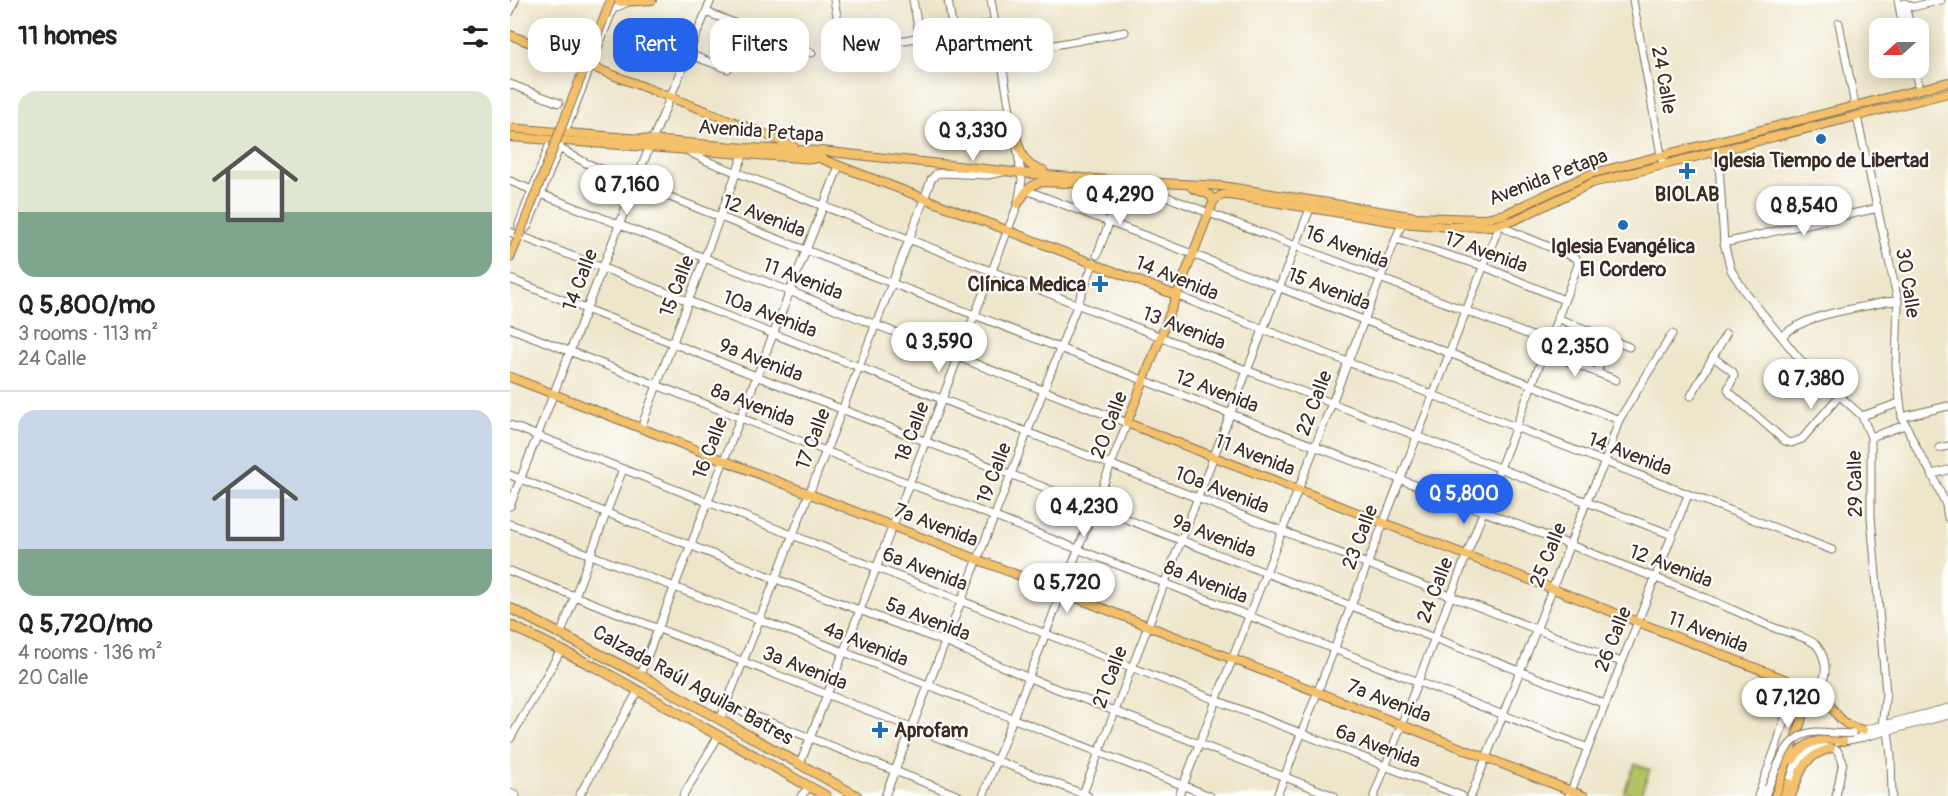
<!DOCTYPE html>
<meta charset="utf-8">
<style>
:root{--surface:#fff;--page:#f6f6f6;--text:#222;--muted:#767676;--line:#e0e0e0;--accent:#2563eb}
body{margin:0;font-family:Pangolin,sans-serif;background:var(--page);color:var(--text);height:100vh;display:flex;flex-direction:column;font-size:22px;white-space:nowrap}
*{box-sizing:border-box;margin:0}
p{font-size:20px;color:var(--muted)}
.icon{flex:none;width:33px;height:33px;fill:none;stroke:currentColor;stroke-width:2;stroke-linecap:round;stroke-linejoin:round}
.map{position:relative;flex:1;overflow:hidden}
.panel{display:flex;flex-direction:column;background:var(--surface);width:510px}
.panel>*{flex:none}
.top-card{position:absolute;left:18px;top:18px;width:570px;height:54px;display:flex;gap:12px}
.needle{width:39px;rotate:249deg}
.buttons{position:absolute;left:1359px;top:18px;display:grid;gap:12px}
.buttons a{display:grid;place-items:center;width:60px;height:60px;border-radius:12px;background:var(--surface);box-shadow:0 3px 15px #0003;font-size:30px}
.price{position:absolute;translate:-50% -51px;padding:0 14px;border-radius:21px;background:#fff;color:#222;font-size:20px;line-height:39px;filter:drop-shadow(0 2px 3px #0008)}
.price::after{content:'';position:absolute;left:50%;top:36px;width:18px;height:14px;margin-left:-9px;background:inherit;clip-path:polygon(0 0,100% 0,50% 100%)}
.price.active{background:var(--accent);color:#fff}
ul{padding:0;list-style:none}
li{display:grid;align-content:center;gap:12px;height:318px;padding:0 18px}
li+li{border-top:2px solid var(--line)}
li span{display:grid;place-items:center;height:186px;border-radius:18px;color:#555}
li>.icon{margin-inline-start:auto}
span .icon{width:108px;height:108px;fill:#fffc;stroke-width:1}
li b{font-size:26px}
h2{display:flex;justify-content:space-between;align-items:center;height:72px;padding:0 18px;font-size:26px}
.chip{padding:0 21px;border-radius:18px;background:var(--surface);box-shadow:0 3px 15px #0003;font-size:21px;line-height:54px}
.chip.active{background:var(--accent);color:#fff}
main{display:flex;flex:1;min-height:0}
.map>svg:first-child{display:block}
</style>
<main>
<section class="panel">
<h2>11 homes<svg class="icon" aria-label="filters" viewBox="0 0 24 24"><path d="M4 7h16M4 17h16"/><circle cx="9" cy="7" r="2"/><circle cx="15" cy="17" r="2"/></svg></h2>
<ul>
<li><span style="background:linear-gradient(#dfe7d0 65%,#7fa58c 0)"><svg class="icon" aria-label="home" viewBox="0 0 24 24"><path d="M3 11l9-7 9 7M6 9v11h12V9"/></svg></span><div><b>Q 5,800/mo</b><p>3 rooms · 113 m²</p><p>24 Calle</p></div></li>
<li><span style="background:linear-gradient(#c9d6e8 75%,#7fa58c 0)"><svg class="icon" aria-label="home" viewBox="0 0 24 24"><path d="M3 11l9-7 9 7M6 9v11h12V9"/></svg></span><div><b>Q 5,720/mo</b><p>4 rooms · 136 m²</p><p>20 Calle</p></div></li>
</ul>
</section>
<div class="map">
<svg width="1438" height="796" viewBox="0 0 1438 796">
<rect width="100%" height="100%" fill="#fff"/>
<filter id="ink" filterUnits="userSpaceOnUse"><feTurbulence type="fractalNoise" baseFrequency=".0167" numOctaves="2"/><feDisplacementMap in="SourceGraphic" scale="12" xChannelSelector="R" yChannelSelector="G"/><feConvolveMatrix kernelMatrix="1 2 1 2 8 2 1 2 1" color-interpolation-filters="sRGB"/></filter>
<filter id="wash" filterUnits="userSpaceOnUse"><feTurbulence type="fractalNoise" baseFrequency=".008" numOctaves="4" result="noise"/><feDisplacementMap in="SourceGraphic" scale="24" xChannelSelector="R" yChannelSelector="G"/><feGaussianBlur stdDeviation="1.35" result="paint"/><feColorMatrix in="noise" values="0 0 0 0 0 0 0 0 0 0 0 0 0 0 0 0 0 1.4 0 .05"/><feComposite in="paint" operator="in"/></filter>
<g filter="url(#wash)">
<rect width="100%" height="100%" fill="#eee6ca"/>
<polygon fill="#b3c366" stroke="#777642" stroke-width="1.5" points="1125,764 1140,770 1130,796 1114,792"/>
</g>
<g filter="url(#ink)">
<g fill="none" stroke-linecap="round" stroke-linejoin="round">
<g stroke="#7a6c5a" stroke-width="9">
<g id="minor">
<polyline points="324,0 332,42 335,48 342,50 485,23"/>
<polyline points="403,0 410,38"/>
<polyline points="438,0 443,32"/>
<polyline points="481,0 503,128"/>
<polyline points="1123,0 1152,160"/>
<polyline points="1388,0 1393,28"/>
<polyline points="1395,3 1400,28"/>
<polyline points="1396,4 1403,7 1431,0"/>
<polyline points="0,12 5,0"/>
<polyline points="196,12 302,53"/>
<polyline points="1329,23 1345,106"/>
<polyline points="128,35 218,69"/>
<polyline points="490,55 615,32"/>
<polyline points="1404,68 1409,89"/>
<polyline points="0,84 49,103"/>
<polyline points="1347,117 1388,301 1386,367 1392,417 1408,451 1422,474 1436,505 1438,518"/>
<polyline points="55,132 103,9 116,3"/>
<path d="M49 148 76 163 192 210 1177 590C1206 602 1234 615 1262 627 1274 632 1301 637 1308 647 1315 657 1318 672 1312 682L1302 687"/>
<polyline points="176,150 197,161 1162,535"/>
<polyline points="1205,152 1209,164 1214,243 1221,270 1235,292 1292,362 1352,416 1361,437 1361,517 1376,693 1372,725"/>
<polyline points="0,181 22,190"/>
<polyline points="627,183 665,200 1038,342"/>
<polyline points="516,190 1022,385 1109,420"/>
<polyline points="31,194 617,423 473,796"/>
<polyline points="13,231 18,226 50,146"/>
<polyline points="0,232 1111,662"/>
<polyline points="9,233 9,224 41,141"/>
<polyline points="886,239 973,266 1054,300"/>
<polyline points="1214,243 1368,208"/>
<polyline points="587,255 612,189"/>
<polyline points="0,279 246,376 1095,704"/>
<polyline points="668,296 1322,550"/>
<polyline points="1047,318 1119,347"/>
<polyline points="0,328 1078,748"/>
<path d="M1272 336C1299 313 1341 310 1375 302L1388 301"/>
<polyline points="1034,352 1106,380"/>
<polyline points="1203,357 1223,372 1224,376 1218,389 1220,393 1275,441 1281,443 1292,439 1330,395"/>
<polyline points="1087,373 1098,340"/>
<polyline points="1181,396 1216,334"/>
<polyline points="1352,416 1389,403"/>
<polyline points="1392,417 1438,406"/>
<polyline points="0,425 952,796"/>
<polyline points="131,428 233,155"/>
<polyline points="1361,437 1395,425"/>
<polyline points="1429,448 1438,446"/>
<polyline points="1422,474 1438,470"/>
<polyline points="0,475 266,579 435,642 519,678 824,796"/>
<polyline points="0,506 139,148 201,0"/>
<polyline points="0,524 334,652 700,796"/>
<polyline points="0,571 578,796"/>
<polyline points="51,633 113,469"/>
<polyline points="130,675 329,166"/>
<polyline points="216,705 449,796"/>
<polyline points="210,720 399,240 421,180 426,174 430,173 477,175 493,172"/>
<polyline points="1378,730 1381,756 1382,796"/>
<polyline points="1350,731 1438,708"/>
<polyline points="0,739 51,650"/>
<polyline points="1328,742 1354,737 1438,715"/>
<polyline points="290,764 508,204 512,180 507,147"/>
<path d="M1289 765C1296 749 1311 744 1327 750L1333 762 1326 796"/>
<polyline points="1279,783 1288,757"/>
<polyline points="0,793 6,796"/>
<polyline points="69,796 128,691"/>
<polyline points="173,796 209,735"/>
<polyline points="291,796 299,787"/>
<polyline points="375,796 584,262"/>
<polyline points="572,796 801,206"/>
<polyline points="669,796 892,223"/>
<polyline points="767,796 986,234 991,224"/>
<polyline points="864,796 1068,265 1068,261 1066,258 1001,231 996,228 995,224"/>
<polyline points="961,796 1076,503 1095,462 1109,420 1162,334"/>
<polyline points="1059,796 1178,495"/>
<polyline points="1248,796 1267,744 1281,698 1285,691 1292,690"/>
<polyline points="1255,796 1258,788"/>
</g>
</g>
<g stroke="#7a6c5a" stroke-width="10">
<g id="major">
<polyline points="104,0 112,2 142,0"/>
<polyline points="0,35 255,134 284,147"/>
<path d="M502 125C509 143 511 168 533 170"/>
<polyline points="0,128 236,148 311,151 512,173 610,181 712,186 906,217 971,219 995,214 1080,174 1438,82"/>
<polyline points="0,137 304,159"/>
<polyline points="296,153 668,296"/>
<polyline points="682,188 698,194 704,200"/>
<path d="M704 200 617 423 1282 682C1327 688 1315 723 1353 730"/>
<polyline points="704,200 712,195 720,195 892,223 939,227 982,226 1005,220 1082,183 1438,93"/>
<path d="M508 204C514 194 519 184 532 182L583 184"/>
<polyline points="0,258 9,236"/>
<polyline points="0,377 1074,796"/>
<path d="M1283 760C1293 741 1313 737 1333 741"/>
<polyline points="1265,796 1291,722 1295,704 1292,690 1282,683"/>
<polyline points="1274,796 1279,783"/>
<path d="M1281 796C1292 770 1291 758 1321 748"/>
</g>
</g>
<g stroke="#7a6c5a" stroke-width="11">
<g id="highway">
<polyline points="0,608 130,675 347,796"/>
<polyline points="0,625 93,671 316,796"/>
</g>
</g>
<use href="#minor" stroke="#fff" stroke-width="7"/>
<use href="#major" stroke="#f4c16a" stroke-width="8"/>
<use href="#highway" stroke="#f4c16a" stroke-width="9"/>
<g stroke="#7a6c5a" stroke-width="9" stroke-linecap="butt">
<path id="minor-bridge" d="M1258 788C1269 764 1276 732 1308 732 1320 732 1330 735 1342 733"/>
</g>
<g stroke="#7a6c5a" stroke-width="10" stroke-linecap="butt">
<polyline id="major-bridge" points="9,236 101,0"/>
</g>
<use href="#minor-bridge" stroke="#fff" stroke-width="7"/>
<use href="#major-bridge" stroke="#f4c16a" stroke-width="8"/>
</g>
</g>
<g fill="#1f6fb2" stroke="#fff" stroke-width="2">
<circle cx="1311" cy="139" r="6"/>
<path d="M1174 162h6v6h6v6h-6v6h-6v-6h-6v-6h6z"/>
<circle cx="1113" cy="225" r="6"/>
<path d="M587 275h6v6h6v6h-6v6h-6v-6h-6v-6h6z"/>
<path d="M367 721h6v6h6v6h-6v6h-6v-6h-6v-6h6z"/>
</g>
<g text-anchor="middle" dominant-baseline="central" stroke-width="4.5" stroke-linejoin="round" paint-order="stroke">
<g font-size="20" fill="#3b2a1e" stroke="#fff">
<text transform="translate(1154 80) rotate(80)">24 Calle</text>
<text transform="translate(251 131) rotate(4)">Avenida Petapa</text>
<text transform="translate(1038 177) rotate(-21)">Avenida Petapa</text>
<text transform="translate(254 216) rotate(21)">12 Avenida</text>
<text transform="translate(837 247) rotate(21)">16 Avenida</text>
<text transform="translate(976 252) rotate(20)">17 Avenida</text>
<text transform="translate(667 278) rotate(22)">14 Avenida</text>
<text transform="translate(293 279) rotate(21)">11 Avenida</text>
<text transform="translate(70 280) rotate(-69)">14 Calle</text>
<text transform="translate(1398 283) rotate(81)">30 Calle</text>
<text transform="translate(167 286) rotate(-69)">15 Calle</text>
<text transform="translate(819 289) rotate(21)">15 Avenida</text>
<text transform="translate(260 314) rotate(21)">10a Avenida</text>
<text transform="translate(674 328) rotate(21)">13 Avenida</text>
<text transform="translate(251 360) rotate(21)">9a Avenida</text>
<text transform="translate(707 391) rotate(21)">12 Avenida</text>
<text transform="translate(804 403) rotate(-69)">22 Calle</text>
<text transform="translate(243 405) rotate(21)">8a Avenida</text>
<text transform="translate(599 425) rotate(-69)">20 Calle</text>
<text transform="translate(402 432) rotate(-69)">18 Calle</text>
<text transform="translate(303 439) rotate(-69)">17 Calle</text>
<text transform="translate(200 448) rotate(-69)">16 Calle</text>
<text transform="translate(1120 454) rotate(21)">14 Avenida</text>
<text transform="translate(745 455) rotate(21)">11 Avenida</text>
<text transform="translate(484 473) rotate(-69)">19 Calle</text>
<text transform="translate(1345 484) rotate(-91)">29 Calle</text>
<text transform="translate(712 490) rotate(21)">10a Avenida</text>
<text transform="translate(426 525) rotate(21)">7a Avenida</text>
<text transform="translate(704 536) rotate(21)">9a Avenida</text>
<text transform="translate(850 537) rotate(-69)">23 Calle</text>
<text transform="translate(1038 555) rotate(-68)">25 Calle</text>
<text transform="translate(1161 566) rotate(21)">12 Avenida</text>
<text transform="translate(415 569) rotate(21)">6a Avenida</text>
<text transform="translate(696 582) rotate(21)">8a Avenida</text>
<text transform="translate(925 590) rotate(-69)">24 Calle</text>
<text transform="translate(418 619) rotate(21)">5a Avenida</text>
<text transform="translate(1198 632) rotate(21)">11 Avenida</text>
<text transform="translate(1103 639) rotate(-68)">26 Calle</text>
<text transform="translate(356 644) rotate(22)">4a Avenida</text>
<text transform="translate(295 668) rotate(21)">3a Avenida</text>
<text transform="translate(600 677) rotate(-69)">21 Calle</text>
<text transform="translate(183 685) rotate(29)">Calzada Raúl Aguilar Batres</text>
<text transform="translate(879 701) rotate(21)">7a Avenida</text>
<text transform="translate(868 746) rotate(21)">6a Avenida</text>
</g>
<g font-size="20" font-weight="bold" fill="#3b2a1e" stroke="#fff">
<text x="1311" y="160">Iglesia Tiempo de Libertad</text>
<text x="1177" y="194">BIOLAB</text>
<text x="1113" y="246">Iglesia Evangélica<tspan x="1113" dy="23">El Cordero</tspan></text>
<text x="576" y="284" text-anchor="end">Clínica Medica</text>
<text x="384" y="730" text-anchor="start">Aprofam</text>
</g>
</g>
</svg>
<div class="buttons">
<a><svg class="needle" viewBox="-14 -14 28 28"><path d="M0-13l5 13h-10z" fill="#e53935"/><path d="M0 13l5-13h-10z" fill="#767676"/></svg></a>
</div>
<b class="price" style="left:463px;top:162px">Q 3,330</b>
<b class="price" style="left:117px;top:216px">Q 7,160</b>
<b class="price" style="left:610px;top:226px">Q 4,290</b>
<b class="price" style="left:1294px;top:237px">Q 8,540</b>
<b class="price" style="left:429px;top:373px">Q 3,590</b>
<b class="price" style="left:1065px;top:378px">Q 2,350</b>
<b class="price" style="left:1301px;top:410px">Q 7,380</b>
<b class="price active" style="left:954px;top:525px">Q 5,800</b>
<b class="price" style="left:574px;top:538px">Q 4,230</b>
<b class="price" style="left:557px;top:614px">Q 5,720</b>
<b class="price" style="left:1278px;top:729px">Q 7,120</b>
<div class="top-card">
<a class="chip">Buy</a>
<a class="chip active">Rent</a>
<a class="chip">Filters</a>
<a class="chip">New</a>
<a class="chip">Apartment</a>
</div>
</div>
</main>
